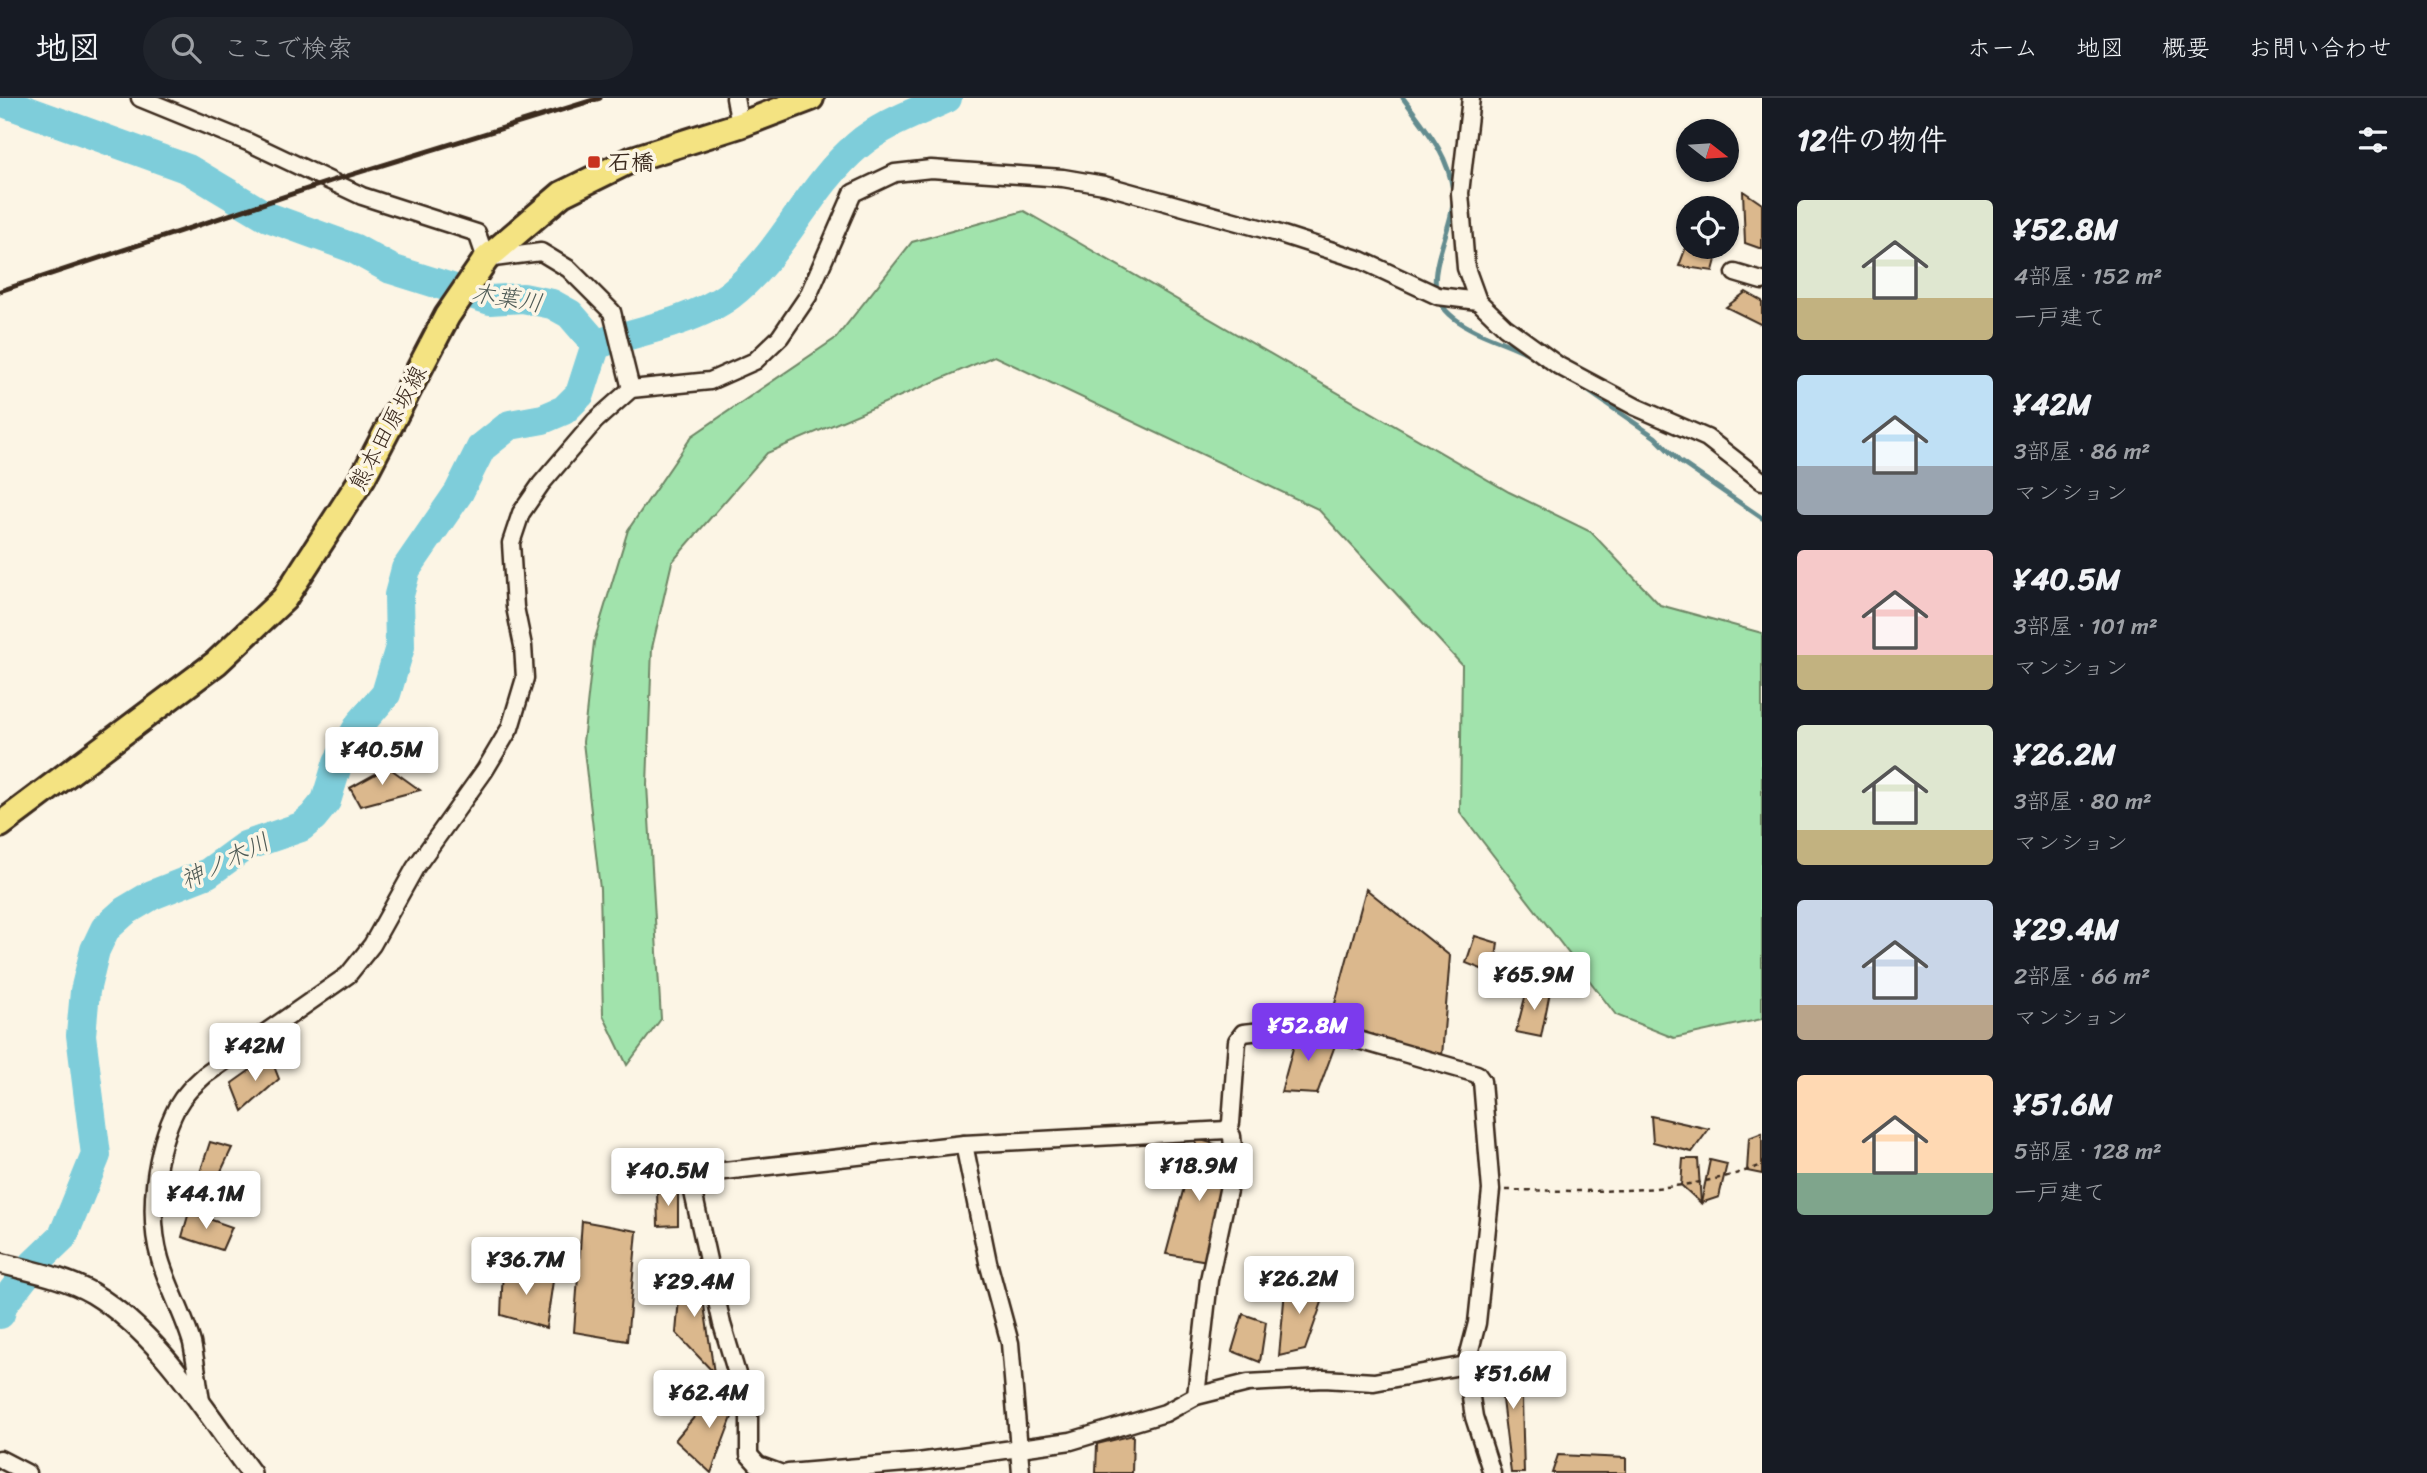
<!DOCTYPE html>
<html lang="ja">
<meta charset="utf-8">
<style>
:root{--surface:#171b24;--page:#20242c;--text:#f1f3f6;--muted:#9ea1a6;--line:#363941;--accent:#7c3aed}
body{margin:0;font-family:Sriracha,"Klee One",sans-serif;background:var(--page);color:var(--text);height:100vh;display:flex;flex-direction:column;font-size:26px;white-space:nowrap}
*{box-sizing:border-box;margin:0}
p{font-size:23px;color:var(--muted)}
.icon{flex:none;width:38px;height:38px;fill:none;stroke:currentColor;stroke-width:2;stroke-linecap:round;stroke-linejoin:round}
.map{position:relative;flex:1;overflow:hidden}
.drawer{display:flex;flex-direction:column;background:var(--surface);width:665px}
.drawer>*{flex:none}
.needle{width:46px;rotate:107deg}
.fabs{position:absolute;left:1676px;top:21px;display:grid;gap:14px}
.fabs a{display:grid;place-items:center;width:63px;height:63px;border-radius:50%;background:var(--surface);box-shadow:0 2px 5px #0004;font-size:35px}
.price{position:absolute;translate:-50% -60px;padding:0 16px;border-radius:7px;background:#fff;color:#222;font-size:23px;line-height:46px;filter:drop-shadow(0 2px 4px #0008)}
.price::after{content:'';position:absolute;left:50%;top:42px;width:21px;height:16px;margin-left:-10px;background:inherit;clip-path:polygon(0 0,100% 0,50% 100%)}
.price.active{background:var(--accent);color:#fff}
ul{padding:0;list-style:none}
li{display:flex;align-items:center;gap:21px;height:175px;padding:0 35px}
li span{display:grid;place-items:center;flex:none;width:196px;height:140px;border-radius:7px;color:#555}
li>.icon{margin-inline-start:auto}
span .icon{width:84px;height:84px;fill:#fffc;stroke-width:1}
li b{font-size:30px}
h2{display:flex;justify-content:space-between;align-items:center;height:84px;padding:0 35px;font-size:30px}
header{display:flex;align-items:center;gap:42px;box-sizing:border-box;height:98px;padding:0 35px;background:var(--surface);border-bottom:2px solid var(--line)}
header strong{font-size:33px}
nav{display:flex;gap:38px;margin-inline-start:auto;font-size:24px}
.search{width:490px;height:63px;background:var(--page);display:flex;align-items:center;gap:18px;box-sizing:border-box;padding:0 24px;border-radius:38px;color:var(--muted);font-size:26px}
main{display:flex;flex:1;min-height:0}
.map>svg:first-child{display:block}
</style>
<header>
<strong>地図</strong>
<div class="search"><svg class="icon" aria-label="search" viewBox="0 0 24 24"><circle cx="10" cy="10" r="6"/><path d="M15 15l6 6"/></svg>ここで検索</div>
<nav><a>ホーム</a><a>地図</a><a>概要</a><a>お問い合わせ</a></nav>
</header>
<main>
<div class="map">
<svg width="1762" height="1375" viewBox="0 0 1762 1375">
<rect width="100%" height="100%" fill="#fcf5e5"/>
<filter id="ink" filterUnits="userSpaceOnUse"><feTurbulence type="fractalNoise" baseFrequency=".0143" numOctaves="2"/><feDisplacementMap in="SourceGraphic" scale="14" xChannelSelector="R" yChannelSelector="G"/><feConvolveMatrix kernelMatrix="1 2 1 2 8 2 1 2 1" color-interpolation-filters="sRGB"/></filter>
<g filter="url(#ink)">
<polygon fill="#a1e3ac" stroke="#6e8665" stroke-width="2" points="1024,113 1509,394 1591,434 1660,507 1762,535 1762,921 1674,940 1616,917 1460,714 1462,567 1318,411 994,258 767,355 672,464 652,550 647,687 661,921 627,967 603,917 600,791 583,644 594,544 628,432 692,338 836,240 912,144"/>
<g fill="none" stroke-linecap="round" stroke-linejoin="round">
<g stroke="#638c8f" stroke-width="5">
<path d="M1403 0C1425 30 1448 55 1453 93 1458 132 1410 187 1454 220 1476 237 1507 244 1531 257"/>
<polyline points="1581,288 1655,339 1679,363 1762,420"/>
</g>
<g stroke="#7ecdda" stroke-width="30">
<path d="M0 3 188 71 268 119 353 150 391 171 490 202 523 200 552 206 570 216 596 246C637 234 697 222 730 197 783 156 807 90 858 47 882 26 918 14 947 0"/>
<polyline points="0,1216 3,1206 34,1166 63,1138 96,1057 81,937 85,893 95,852 105,831 125,813 152,797 208,775 245,748 301,729 313,719 326,703 338,664 360,626 386,596 400,549 399,497 406,471 459,394 481,350 510,327 543,321 564,312 580,296 596,246"/>
</g>
</g>
<g fill="#dbb88d" stroke="#3b2a1e" stroke-width="2">
<polygon points="1743,93 1762,106 1762,151 1745,145"/>
<polygon points="1689,141 1689,149 1707,149 1718,154 1713,173 1679,168"/>
<polygon points="1746,194 1762,203 1762,227 1726,209"/>
<polygon points="388,669 420,692 360,708 350,690"/>
<polygon points="1366,791 1450,858 1442,958 1330,924"/>
<polygon points="1475,838 1498,845 1494,876 1466,865"/>
<polygon points="1528,888 1550,894 1541,939 1516,934"/>
<polygon points="1298,932 1337,942 1317,996 1281,994"/>
<polygon points="270,958 279,981 243,1013 232,985"/>
<polygon points="1651,1018 1709,1031 1692,1054 1653,1044"/>
<polygon points="1762,1035 1762,1076 1747,1073 1749,1040"/>
<polygon points="1197,1041 1229,1050 1208,1163 1166,1156"/>
<polygon points="210,1044 232,1050 216,1084 199,1078"/>
<polygon points="1683,1061 1698,1061 1701,1105 1681,1087"/>
<polygon points="1710,1062 1727,1066 1719,1099 1701,1105"/>
<polygon points="657,1092 678,1092 678,1127 658,1128"/>
<polygon points="189,1114 232,1129 222,1152 182,1139"/>
<polygon points="582,1123 637,1133 627,1243 574,1234"/>
<polygon points="503,1169 553,1183 546,1230 501,1217"/>
<polygon points="681,1177 700,1180 714,1275 676,1235"/>
<polygon points="1286,1181 1326,1193 1305,1252 1279,1258"/>
<polygon points="1243,1216 1266,1224 1260,1264 1232,1253"/>
<polygon points="1497,1261 1521,1264 1524,1375 1511,1375"/>
<polygon points="740,1298 711,1375 675,1342 711,1299"/>
<polygon points="1133,1337 1132,1375 1096,1375 1097,1346"/>
<polygon points="1558,1357 1626,1360 1626,1375 1552,1375"/>
</g>
<g fill="none" stroke-linecap="round" stroke-linejoin="round">
<g stroke="#3b2a1e" stroke-width="21">
<g id="minor">
<polyline points="140,0 248,44 362,98 477,135 486,161 541,154 569,171 612,214 631,291"/>
<polyline points="735,0 740,27"/>
<polyline points="1471,0 1460,95 1466,170 1478,203 1505,229 1559,268 1636,309 1707,340 1762,383"/>
<polyline points="1735,175 1762,183"/>
<polyline points="1227,1032 1231,1025 1237,943 1243,935 1309,928 1477,976 1482,983 1491,1092 1477,1225 1466,1267 1474,1319 1492,1375"/>
<polyline points="964,1046 988,1164 1010,1245 1021,1375"/>
<polyline points="1196,1298 1209,1182 1234,1064 1232,1038 1227,1032"/>
<path d="M201 1303C198 1284 196 1264 192 1245 184 1217 168 1189 160 1161 147 1115 155 1052 177 1009 184 996 194 987 205 977L348 877 372 847 415 770 485 672 510 630 525 580 523 548 515 509 511 445 521 415 541 386 595 323 631 291 710 283 755 263 780 239 808 198 853 95 895 75 931 71 1063 80 1104 87 1274 134 1361 162 1438 198 1478 203"/>
<polyline points="0,1361 27,1375"/>
<polyline points="780,1375 758,1367 749,1357 749,1316 722,1226 691,1085 698,1076 964,1046 1227,1032"/>
<polyline points="788,1375 918,1364 1071,1343 1165,1315 1196,1298 1248,1285 1324,1281 1374,1284 1466,1267"/>
</g>
</g>
<g stroke="#3b2a1e" stroke-width="24">
<path id="tertiary" d="M0 1165C30 1173 64 1179 92 1195 161 1237 204 1312 251 1375"/>
</g>
<g stroke="#3b2a1e" stroke-width="30">
<polyline id="primary" points="0,727 216,565 284,501 363,379 447,218 486,161 562,96 633,61 740,27 811,0"/>
</g>
<path stroke="#3b2a1e" stroke-width="2.5" stroke-dasharray="5 5" stroke-linecap="butt" d="M1506 1092C1591 1093 1681 1098 1762 1067"/>
<use href="#minor" stroke="#fcf5e5" stroke-width="16"/>
<use href="#tertiary" stroke="#fcf5e5" stroke-width="19"/>
<use href="#primary" stroke="#f4e382" stroke-width="24"/>
<polyline stroke="#3b2a1e" stroke-width="5" points="0,193 331,83 600,0"/>
</g>
</g>
<rect fill="#c8321e" stroke="#fcf5e5" stroke-width="2.5" x="587" y="57" width="14" height="14" rx="3.5"/>
<g text-anchor="middle" dominant-baseline="central" stroke-width="7" stroke-linejoin="round" paint-order="stroke">
<g font-size="23" font-weight="bold" fill="#3b2a1e" stroke="#fcf5e5" text-anchor="start">
<text x="608" y="64">石橋</text>
</g>
<g font-size="23" fill="#3b2a1e" stroke="#fcf5e5">
<text transform="translate(388 330) rotate(-62)">熊本田原坂線</text>
</g>
<g font-size="24" font-style="italic" fill="#4f5b56" stroke="#fcf5e5">
<text transform="translate(507 200) rotate(9)">木葉川</text>
<text transform="translate(225 763) rotate(-26)">神ノ木川</text>
</g>
</g>
</svg>
<div class="fabs">
<a><svg class="needle" viewBox="-14 -14 28 28"><path d="M0-13l5 13h-10z" fill="#e53935"/><path d="M0 13l5-13h-10z" fill="#9ea1a6"/></svg></a>
<a><svg class="icon" aria-label="locate" viewBox="0 0 24 24"><circle cx="12" cy="12" r="6"/><path d="M12 2v4M12 18v4M2 12h4M18 12h4"/></svg></a>
</div>
<b class="price" style="left:382px;top:689px">¥40.5M</b>
<b class="price" style="left:1534px;top:914px">¥65.9M</b>
<b class="price active" style="left:1308px;top:965px">¥52.8M</b>
<b class="price" style="left:255px;top:985px">¥42M</b>
<b class="price" style="left:1199px;top:1105px">¥18.9M</b>
<b class="price" style="left:668px;top:1110px">¥40.5M</b>
<b class="price" style="left:206px;top:1133px">¥44.1M</b>
<b class="price" style="left:526px;top:1199px">¥36.7M</b>
<b class="price" style="left:1299px;top:1218px">¥26.2M</b>
<b class="price" style="left:694px;top:1221px">¥29.4M</b>
<b class="price" style="left:1513px;top:1313px">¥51.6M</b>
<b class="price" style="left:709px;top:1332px">¥62.4M</b>
</div>
<section class="drawer">
<h2>12件の物件<svg class="icon" aria-label="filters" viewBox="0 0 24 24"><path d="M4 7h16M4 17h16"/><circle cx="9" cy="7" r="2"/><circle cx="15" cy="17" r="2"/></svg></h2>
<ul>
<li><span style="background:linear-gradient(#dfe7d0 70%,#c2b280 0)"><svg class="icon" aria-label="home" viewBox="0 0 24 24"><path d="M3 11l9-7 9 7M6 9v11h12V9"/></svg></span><div><b>¥52.8M</b><p>4部屋 · 152 m²</p><p>一戸建て</p></div></li>
<li><span style="background:linear-gradient(#bfe0f5 65%,#9aa5b1 0)"><svg class="icon" aria-label="home" viewBox="0 0 24 24"><path d="M3 11l9-7 9 7M6 9v11h12V9"/></svg></span><div><b>¥42M</b><p>3部屋 · 86 m²</p><p>マンション</p></div></li>
<li><span style="background:linear-gradient(#f6c9c9 75%,#c2b280 0)"><svg class="icon" aria-label="home" viewBox="0 0 24 24"><path d="M3 11l9-7 9 7M6 9v11h12V9"/></svg></span><div><b>¥40.5M</b><p>3部屋 · 101 m²</p><p>マンション</p></div></li>
<li><span style="background:linear-gradient(#dfe7d0 75%,#c2b280 0)"><svg class="icon" aria-label="home" viewBox="0 0 24 24"><path d="M3 11l9-7 9 7M6 9v11h12V9"/></svg></span><div><b>¥26.2M</b><p>3部屋 · 80 m²</p><p>マンション</p></div></li>
<li><span style="background:linear-gradient(#c9d6e8 75%,#b9a48a 0)"><svg class="icon" aria-label="home" viewBox="0 0 24 24"><path d="M3 11l9-7 9 7M6 9v11h12V9"/></svg></span><div><b>¥29.4M</b><p>2部屋 · 66 m²</p><p>マンション</p></div></li>
<li><span style="background:linear-gradient(#ffd9b3 70%,#7fa58c 0)"><svg class="icon" aria-label="home" viewBox="0 0 24 24"><path d="M3 11l9-7 9 7M6 9v11h12V9"/></svg></span><div><b>¥51.6M</b><p>5部屋 · 128 m²</p><p>一戸建て</p></div></li>
</ul>
</section>
</main>
